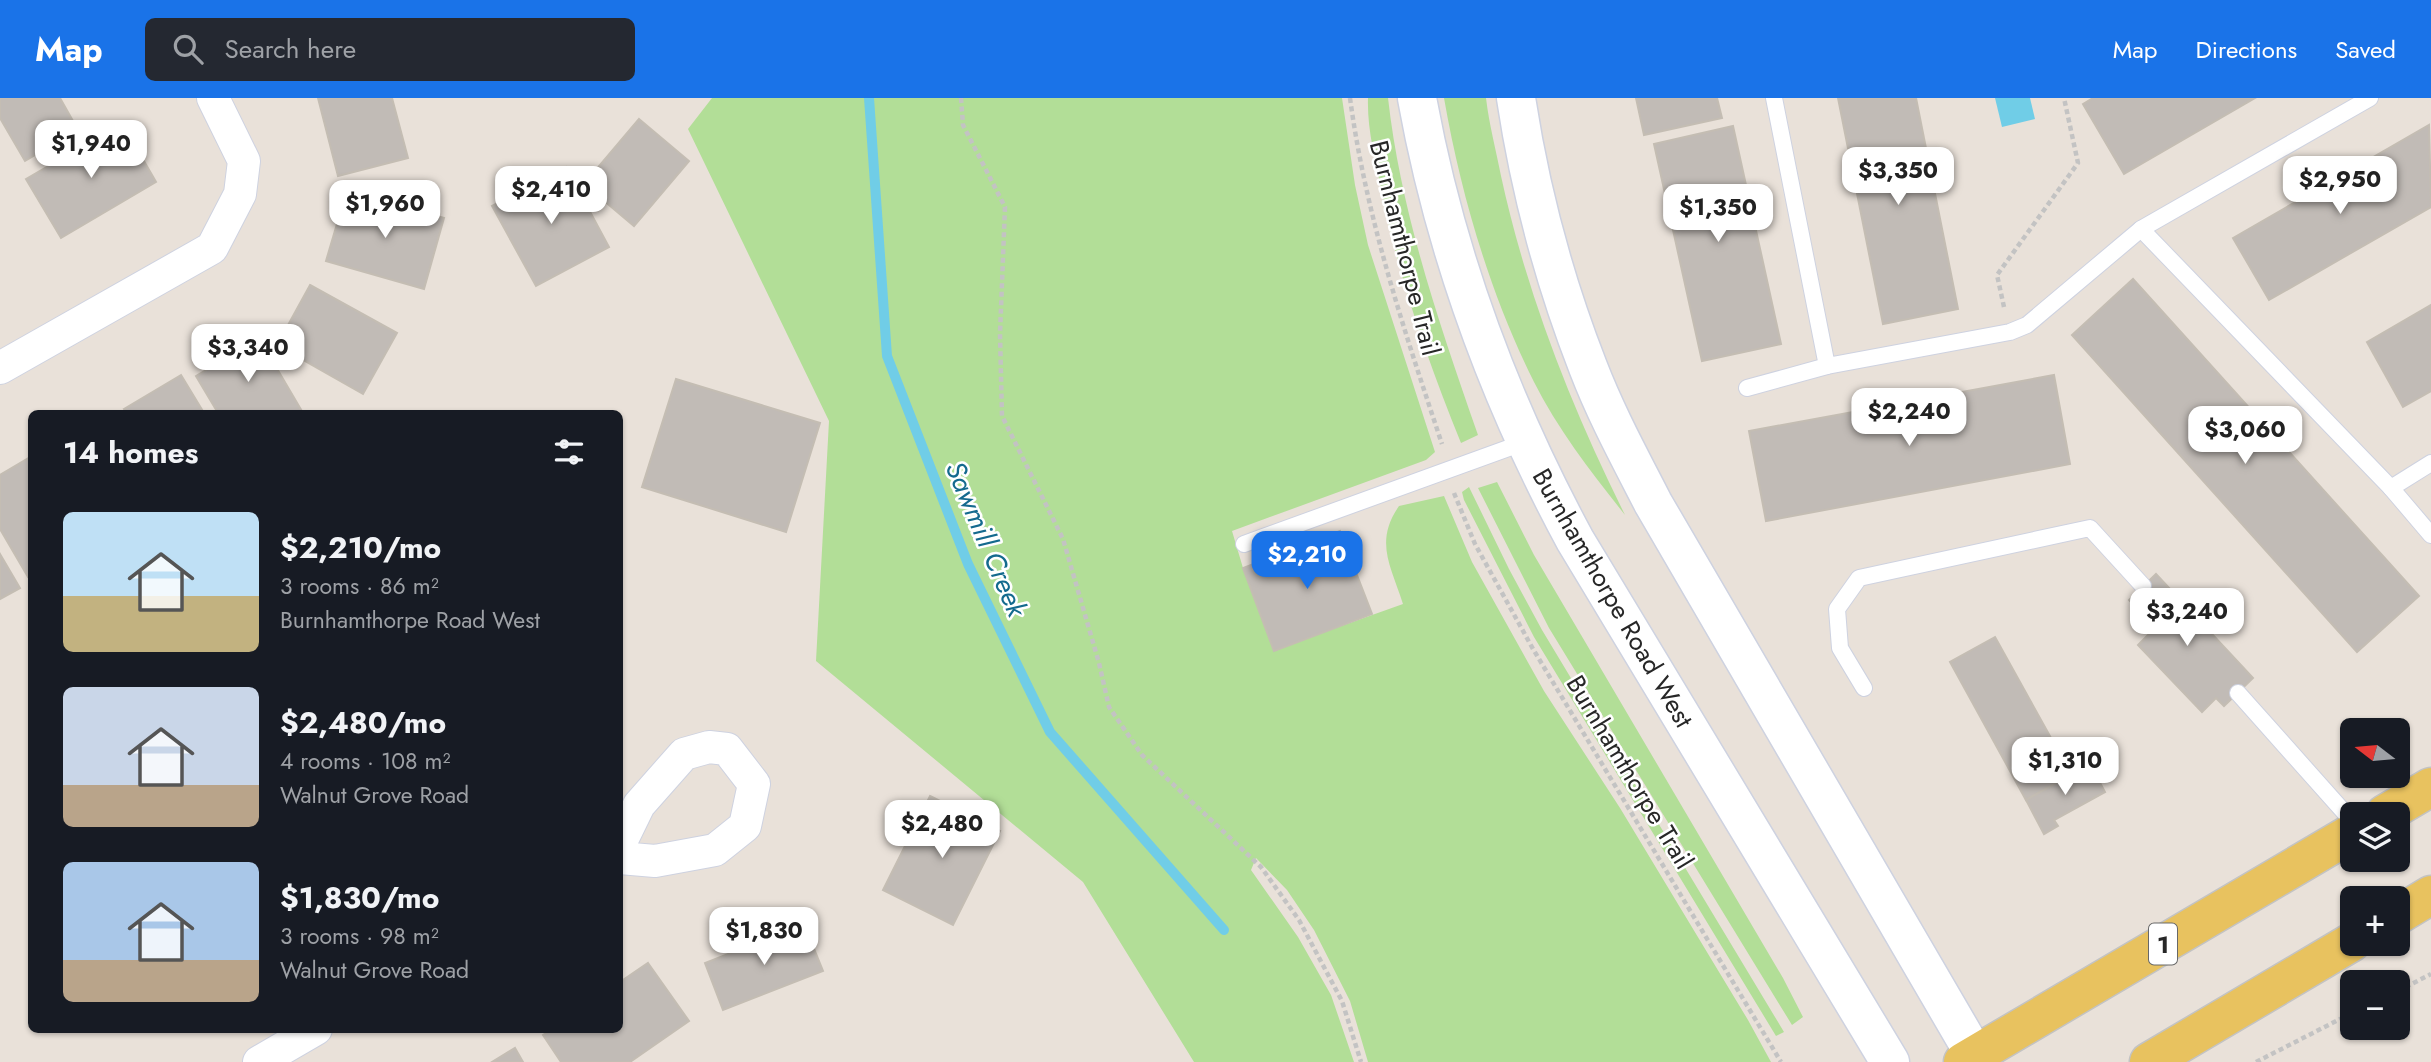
<!DOCTYPE html>
<meta charset="utf-8">
<style>
:root{--surface:#171b24;--page:#242831;--text:#f1f3f6;--muted:#9ea1a6;--accent:#1a73e8}
body{margin:0;font-family:Jost,sans-serif;background:var(--page);color:var(--text);height:100vh;display:flex;flex-direction:column;font-size:26px;white-space:nowrap}
*{box-sizing:border-box;margin:0}
p{font-size:23px;color:var(--muted)}
.icon{flex:none;width:38px;height:38px;fill:none;stroke:currentColor;stroke-width:2;stroke-linecap:round;stroke-linejoin:round}
.map{position:relative;flex:1;overflow:hidden}
.side{position:absolute;left:28px;top:312px;width:595px;height:623px;display:flex;flex-direction:column;background:var(--surface);border-radius:10px;box-shadow:0 2px 5px #0004}
.side>*{flex:none}
.needle{width:46px;rotate:286deg}
.fabs{position:absolute;left:2340px;top:620px;display:grid;gap:14px}
.fabs a{display:grid;place-items:center;width:70px;height:70px;border-radius:10px;background:var(--surface);box-shadow:0 2px 5px #0004;font-size:35px}
.price{position:absolute;translate:-50% -60px;padding:0 16px;border-radius:14px;background:#fff;color:#222;font-size:23px;line-height:46px;filter:drop-shadow(0 2px 4px #0008)}
.price::after{content:'';position:absolute;left:50%;top:42px;width:21px;height:16px;margin-left:-10px;background:inherit;clip-path:polygon(0 0,100% 0,50% 100%)}
.price.current{background:var(--accent);color:#fff}
ul{padding:0;list-style:none}
li{display:flex;align-items:center;gap:21px;height:175px;padding:0 35px}
li span{display:grid;place-items:center;flex:none;width:196px;height:140px;border-radius:10px;color:#555}
li>.icon{margin-inline-start:auto}
span .icon{width:84px;height:84px;fill:#fffc;stroke-width:1}
li b{font-size:30px}
h2{display:flex;justify-content:space-between;align-items:center;height:84px;padding:0 35px;font-size:30px}
header{display:flex;align-items:center;gap:42px;box-sizing:border-box;height:98px;padding:0 35px;background:var(--accent);color:#fff}
header strong{font-size:33px}
nav{display:flex;gap:38px;margin-inline-start:auto;font-size:24px}
.search{width:490px;height:63px;background:var(--page);display:flex;align-items:center;gap:18px;box-sizing:border-box;padding:0 24px;border-radius:10px;color:var(--muted);font-size:26px}
.map>svg:first-child{display:block}
</style>
<header>
<strong>Map</strong>
<div class="search"><svg class="icon" aria-label="search" viewBox="0 0 24 24"><circle cx="10" cy="10" r="6"/><path d="M15 15l6 6"/></svg>Search here</div>
<nav><a>Map</a><a>Directions</a><a>Saved</a></nav>
</header>
<div class="map">
<svg width="2431" height="964" viewBox="0 0 2431 964">
<rect width="100%" height="100%" fill="#e9e1d9"/>
<g fill="#b2de97">
<path d="M712 0H1342L1355 87 1368 147 1435 354 1426 362 1232 433 1243 470 1274 552 1403 506C1391 468 1374 444 1399 408L1444 398 1472 464 1544 593 1620 710 1748 922 1771 964H1368L1350 903 1314 832 1287 792 1256 760 1251 772 1298 839 1331 897 1354 964H1194L1083 784 816 563 829 323 688 31Z"/>
<path d="M1368 0H1388C1401 116 1440 228 1478 337L1461 345C1427 261 1398 178 1381 90 1375 61 1367 30 1368 0Z"/>
<path d="M1444 0H1486C1489 26 1496 52 1501 78 1527 197 1571 308 1625 417 1592 375 1558 332 1534 284 1490 196 1461 97 1444 0Z"/>
<polygon points="1497,384 1534,457 1783,880 1803,919 1792,927 1549,530 1478,390"/>
<polygon points="1469,389 1509,471 1542,532 1784,934 1776,938 1534,539 1464,402 1462,394"/>
</g>
<polygon fill="#70cde7" points="1995,0 2030,0 2035,21 2002,29"/>
<g fill="none" stroke-linecap="round" stroke-linejoin="round">
<polyline stroke="#70cde7" stroke-width="10" points="869,0 887,258 968,466 1050,634 1224,832"/>
</g>
<g fill="#c1bbb6" stroke="#c4bdb3" stroke-width="2">
<polygon points="0,0 60,0 78,32 25,63 0,20"/>
<polygon points="318,0 392,0 408,60 338,78"/>
<polygon points="1636,0 1717,0 1722,20 1644,37"/>
<polygon points="1838,0 1916,0 1958,211 1883,226"/>
<polygon points="2093,0 2255,0 2124,76 2083,6"/>
<polygon points="639,21 689,63 634,128 584,86"/>
<polygon points="122,25 156,84 61,140 26,81"/>
<polygon points="2429,27 2431,109 2269,202 2233,140"/>
<polygon points="1733,28 1781,246 1702,263 1654,46"/>
<polygon points="566,69 609,149 536,188 492,108"/>
<polygon points="347,92 444,120 424,191 326,163"/>
<polygon points="2133,181 2419,498 2357,554 2072,237"/>
<polygon points="310,187 397,235 363,296 277,247"/>
<polygon points="2431,207 2431,293 2403,309 2367,244"/>
<polygon points="259,240 303,315 218,315 196,278"/>
<polygon points="181,277 204,315 127,315 124,311"/>
<polygon points="2054,277 2070,366 1766,423 1749,333"/>
<polygon points="676,281 820,325 786,434 642,389"/>
<polygon points="32,358 32,477 28,479 0,431 0,377"/>
<polygon points="1340,433 1372,516 1274,553 1243,470"/>
<polygon points="0,456 20,490 0,501"/>
<polygon points="2156,476 2253,580 2224,608 2216,600 2202,614 2138,547 2155,530 2129,502"/>
<polygon points="1995,539 2071,676 2026,702 1950,564"/>
<polygon points="2090,666 2105,694 2054,722 2058,728 2044,736 2026,702"/>
<polygon points="930,698 1000,733 953,827 883,792"/>
<polygon points="804,826 823,873 723,912 705,865"/>
<polygon points="648,865 689,923 630,964 561,964 543,937 552,931 620,931 620,884"/>
<polygon points="515,950 523,964 492,964"/>
</g>
<g fill="none" stroke-linecap="round" stroke-linejoin="round">
<g stroke="#ced2e0" stroke-width="18">
<g id="lane">
<polyline points="1774,0 1827,268 2010,234 2027,227 2141,131 2370,0"/>
<polyline points="2141,131 2391,390 2431,365"/>
<polyline points="1747,290 1827,268"/>
<polyline points="2391,390 2431,437"/>
<polyline points="1244,446 1525,344"/>
<polyline points="1864,590 1840,550 1837,511 1859,480 2090,430 2143,488"/>
<polyline points="2238,595 2352,723"/>
</g>
</g>
<g stroke="#ced2e0" stroke-width="34">
<g id="street">
<polyline points="0,270 212,150 240,96 244,63 213,0"/>
<polyline points="620,746 639,707 684,656 709,649 727,651 754,686 745,728 715,752 655,763 620,760"/>
<polyline points="259,964 316,931"/>
</g>
</g>
<g stroke="#ced2e0" stroke-width="41">
<g id="secondary">
<path d="M1417 0C1445 154 1501 305 1575 442L1890 964"/>
<path d="M1516 0C1530 92 1554 182 1588 269 1606 316 1630 360 1653 405L1979 964"/>
</g>
</g>
<g stroke="#c3c3c3" stroke-width="41">
<g id="primary">
<polyline points="2385,716 2431,689"/>
<polyline points="2398,817 2431,797"/>
<polyline points="1963,964 2352,735"/>
<polyline points="2149,964 2352,844"/>
</g>
</g>
<g stroke="#c3c3c3" stroke-width="4.5" stroke-dasharray="5 3.5" stroke-linecap="butt">
<polyline points="961,0 963,27 1005,109 1000,236 1002,318 1063,441 1099,565 1109,609 1142,657 1261,769 1299,822 1342,903 1361,964"/>
<path d="M1350 0C1366 119 1404 232 1442 346"/>
<polyline points="2004,209 1997,177 2078,65 2064,0"/>
<polyline points="1454,395 1475,446 1533,551 1781,964"/>
<polyline points="2398,893 2431,876"/>
<polyline points="2256,964 2352,915"/>
</g>
<use href="#lane" stroke="#fff" stroke-width="16"/>
<use href="#street" stroke="#fff" stroke-width="32"/>
<use href="#secondary" stroke="#fff" stroke-width="38"/>
<use href="#primary" stroke="#e8c25f" stroke-width="38"/>
</g>
<g text-anchor="middle" dominant-baseline="central" stroke-width="5" stroke-linejoin="round" paint-order="stroke">
<rect fill="#fff" stroke="#686868" stroke-width="2" x="2149" y="825.5" width="28" height="41" rx="5"/>
<g font-size="24" font-weight="bold" fill="#272727">
<text x="2163" y="846">1</text>
</g>
<g font-size="26" fill="#272727" stroke="#fff">
<text transform="translate(1405 150) rotate(76)">Burnhamthorpe Trail</text>
<text transform="translate(1613 500) rotate(60)">Burnhamthorpe Road West</text>
<text transform="translate(1630 674) rotate(59)">Burnhamthorpe Trail</text>
</g>
<g font-size="28" font-style="italic" fill="#146a8e" stroke="#fff">
<text transform="translate(986 441) rotate(67)">Sawmill Creek</text>
</g>
</g>
</svg>
<div class="fabs">
<a><svg class="needle" viewBox="-14 -14 28 28"><path d="M0-13l5 13h-10z" fill="#e53935"/><path d="M0 13l5-13h-10z" fill="#9ea1a6"/></svg></a>
<a><svg class="icon" aria-label="layers" viewBox="0 0 24 24"><path d="M12 4l9 5-9 5-9-5zM3 14l9 5 9-5"/></svg></a>
<a>+</a>
<a>−</a>
</div>
<b class="price" style="left:91px;top:82px">$1,940</b>
<b class="price" style="left:1898px;top:109px">$3,350</b>
<b class="price" style="left:2340px;top:118px">$2,950</b>
<b class="price" style="left:551px;top:128px">$2,410</b>
<b class="price" style="left:385px;top:142px">$1,960</b>
<b class="price" style="left:1718px;top:146px">$1,350</b>
<b class="price" style="left:248px;top:286px">$3,340</b>
<b class="price" style="left:1909px;top:350px">$2,240</b>
<b class="price" style="left:2245px;top:368px">$3,060</b>
<b class="price current" style="left:1307px;top:493px">$2,210</b>
<b class="price" style="left:2187px;top:550px">$3,240</b>
<b class="price" style="left:2065px;top:699px">$1,310</b>
<b class="price" style="left:942px;top:762px">$2,480</b>
<b class="price" style="left:764px;top:869px">$1,830</b>
<section class="side">
<h2>14 homes<svg class="icon" aria-label="filters" viewBox="0 0 24 24"><path d="M4 7h16M4 17h16"/><circle cx="9" cy="7" r="2"/><circle cx="15" cy="17" r="2"/></svg></h2>
<ul>
<li><span style="background:linear-gradient(#bfe0f5 60%,#c2b280 0)"><svg class="icon" aria-label="home" viewBox="0 0 24 24"><path d="M3 11l9-7 9 7M6 9v11h12V9"/></svg></span><div><b>$2,210/mo</b><p>3 rooms · 86 m²</p><p>Burnhamthorpe Road West</p></div></li>
<li><span style="background:linear-gradient(#c9d6e8 70%,#b9a48a 0)"><svg class="icon" aria-label="home" viewBox="0 0 24 24"><path d="M3 11l9-7 9 7M6 9v11h12V9"/></svg></span><div><b>$2,480/mo</b><p>4 rooms · 108 m²</p><p>Walnut Grove Road</p></div></li>
<li><span style="background:linear-gradient(#a9c7e8 70%,#b9a48a 0)"><svg class="icon" aria-label="home" viewBox="0 0 24 24"><path d="M3 11l9-7 9 7M6 9v11h12V9"/></svg></span><div><b>$1,830/mo</b><p>3 rooms · 98 m²</p><p>Walnut Grove Road</p></div></li>
</ul>
</section>
</div>
